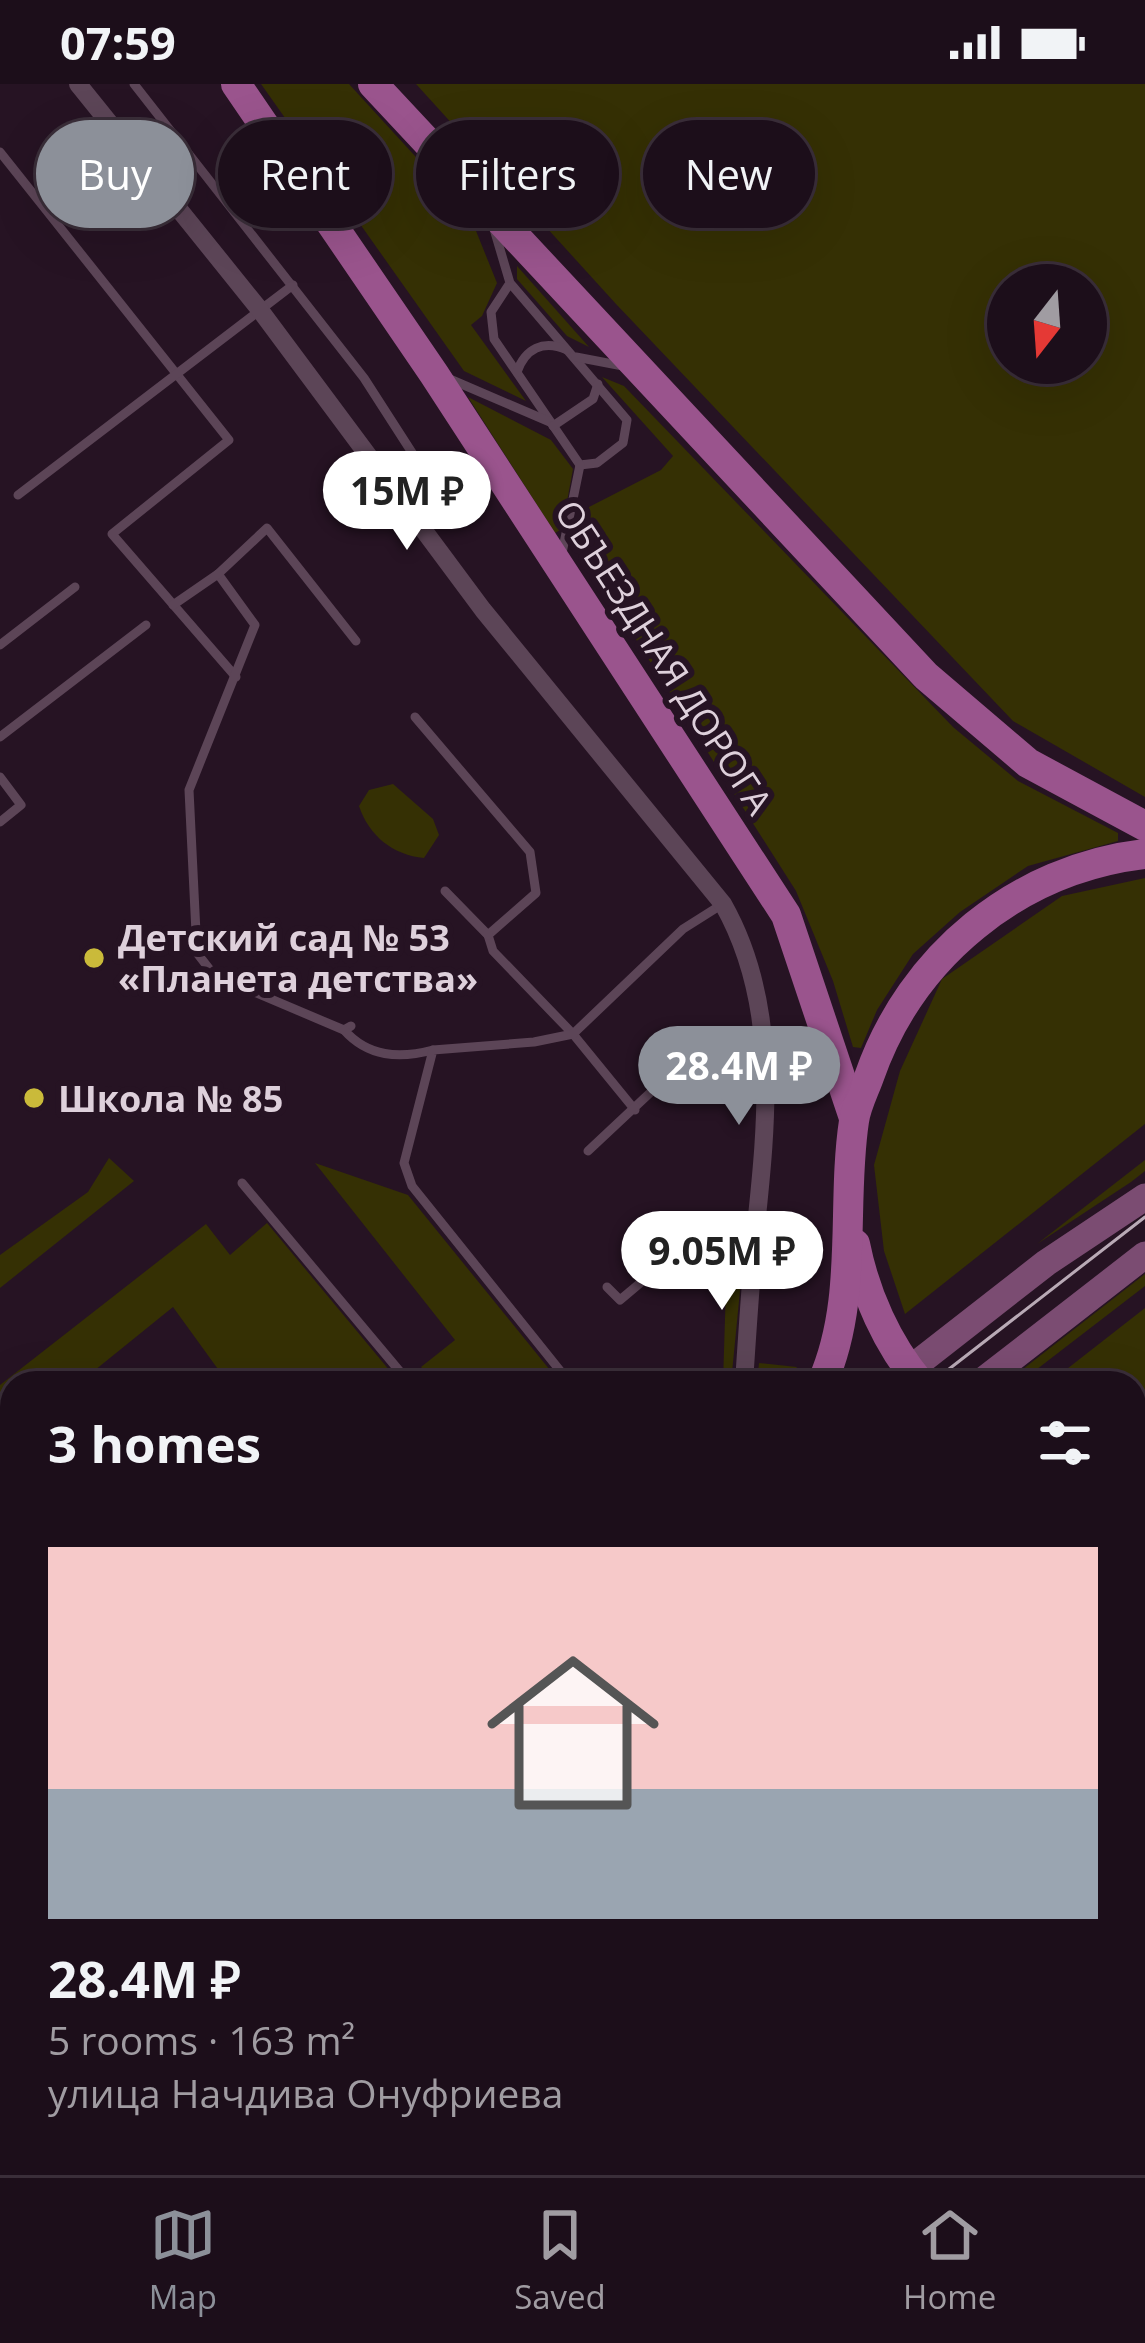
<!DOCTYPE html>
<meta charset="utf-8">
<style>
:root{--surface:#1c0e1a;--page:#251723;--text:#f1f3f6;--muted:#a09ca2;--line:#3a2e39;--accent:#8c9099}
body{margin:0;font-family:"Open Sans",sans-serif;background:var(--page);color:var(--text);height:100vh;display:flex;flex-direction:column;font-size:45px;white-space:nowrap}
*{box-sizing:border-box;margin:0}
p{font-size:39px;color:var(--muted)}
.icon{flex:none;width:66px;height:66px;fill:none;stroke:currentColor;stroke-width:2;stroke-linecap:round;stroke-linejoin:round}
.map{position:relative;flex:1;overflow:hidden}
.drawer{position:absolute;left:0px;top:1287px;width:1146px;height:804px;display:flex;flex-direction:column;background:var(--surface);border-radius:36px 36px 0 0;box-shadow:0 12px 48px #0002,0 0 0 3px var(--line)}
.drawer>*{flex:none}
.top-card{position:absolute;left:36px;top:36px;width:1074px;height:108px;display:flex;gap:24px}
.needle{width:78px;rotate:197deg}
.controls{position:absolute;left:987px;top:180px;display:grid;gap:24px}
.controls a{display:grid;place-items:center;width:120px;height:120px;border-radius:50%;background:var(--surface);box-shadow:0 12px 48px #0002,0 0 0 3px var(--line);font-size:60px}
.price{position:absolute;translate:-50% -102px;padding:0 27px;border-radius:42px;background:#fff;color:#222;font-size:39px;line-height:78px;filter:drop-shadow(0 3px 6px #0008)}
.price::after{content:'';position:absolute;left:50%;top:72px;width:36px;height:27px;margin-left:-18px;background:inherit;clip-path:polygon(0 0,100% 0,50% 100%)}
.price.on{background:var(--accent);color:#fff}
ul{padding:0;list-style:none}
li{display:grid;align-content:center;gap:24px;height:636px;padding:0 48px}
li+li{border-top:3px solid var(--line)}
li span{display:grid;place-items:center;height:372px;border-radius:0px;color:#555}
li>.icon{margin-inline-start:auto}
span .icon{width:216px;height:216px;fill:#fffc;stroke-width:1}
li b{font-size:51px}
h2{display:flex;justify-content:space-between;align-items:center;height:144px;padding:0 48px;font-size:51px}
.pill{padding:0 42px;border-radius:54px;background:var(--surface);box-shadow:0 12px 48px #0002,0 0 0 3px var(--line);font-size:42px;line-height:108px}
.pill.on{background:var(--accent);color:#fff}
.status{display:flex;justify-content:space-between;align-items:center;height:84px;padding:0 60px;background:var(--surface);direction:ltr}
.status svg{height:33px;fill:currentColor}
.dock{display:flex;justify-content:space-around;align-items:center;height:168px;border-top:3px solid var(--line);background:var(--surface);font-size:33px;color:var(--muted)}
.dock a{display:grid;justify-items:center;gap:6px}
.dock .on{color:var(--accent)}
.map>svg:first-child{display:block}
</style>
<div class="status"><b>07:59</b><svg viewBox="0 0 49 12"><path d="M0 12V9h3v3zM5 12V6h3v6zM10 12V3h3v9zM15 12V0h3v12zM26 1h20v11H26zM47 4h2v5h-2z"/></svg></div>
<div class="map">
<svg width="1145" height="2091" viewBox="0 0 1145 2091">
<rect width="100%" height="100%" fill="#261323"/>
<g fill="#353004" fill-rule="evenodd">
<polygon points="261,0 349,0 470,132 497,199 482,232 471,241 526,317 464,287"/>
<path d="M416 0H1145V713L1013 637 616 220ZM1008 201H1086V279H1008Z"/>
<polygon points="517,182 589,263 567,252 517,195"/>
<polygon points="602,293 624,302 953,643 1018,697 1118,749 1118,757 1028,782 960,828 913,870 877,926 861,964 853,963 833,897 796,807 588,480 582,454 589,423 661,386 673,372"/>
<polygon points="468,313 551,356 573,385 562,445 555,449"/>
<path d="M393 700 433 735 439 751 424 774C393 771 369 752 359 722L369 706Z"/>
<polygon points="1145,794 1145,1040 905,1230 884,1167 874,1081 900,987 942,895 1062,812"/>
<polygon points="109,1074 134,1097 0,1204 0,1171 88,1108"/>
<polygon points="1145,1076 1145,1087 1131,1098 1037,1160"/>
<polygon points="315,1079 408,1111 558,1296 428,1299 432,1295 421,1283 455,1256"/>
<polygon points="267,1139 400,1299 228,1299 173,1223 79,1299 12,1299 12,1353 9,1355 0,1345 0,1301 206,1140 230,1171"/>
<polygon points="727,1170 735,1174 742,1186 731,1299 723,1299"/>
<polygon points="1145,1190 1145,1202 1019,1299 1005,1299"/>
<polygon points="1145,1224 1145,1403 1134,1401 1134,1299 1049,1299"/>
<polygon points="759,1279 797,1283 785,1299 757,1299"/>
<polygon points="1134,1450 1145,1454 1145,1560 1134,1558"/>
<polygon points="1138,1774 1145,1783 1145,1893 1134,1901 1134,1775"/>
<polygon points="12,1871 12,1934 0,1944 0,1880"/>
<polygon points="122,2079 216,2079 225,2091 121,2091 115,2084"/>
<polygon points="736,2079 880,2079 861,2091 746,2091"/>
</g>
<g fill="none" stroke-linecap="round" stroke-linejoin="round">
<g stroke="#5c4557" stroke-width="9">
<polyline points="134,0 364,294 447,423"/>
<polyline points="0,68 229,356 112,450 236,593"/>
<polyline points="494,145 510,199 627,336 623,359 597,379 580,381 494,255 491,228 510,199"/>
<polyline points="576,273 623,282"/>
<path d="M517 288C525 265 543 255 567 266"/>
<polyline points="445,293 550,338"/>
<polyline points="553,342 593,315 598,300"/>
<polyline points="18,411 293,201"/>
<polyline points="562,469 580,381"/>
<polyline points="218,490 255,541 189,706 197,869 214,891 344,946 351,942"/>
<polyline points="173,521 218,490 267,444 356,557"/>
<polyline points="0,561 75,503"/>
<polyline points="415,633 530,768 536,809 488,851 493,867 573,950 635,1026"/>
<polyline points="0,653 146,541"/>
<polyline points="0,693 21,721 0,738"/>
<polyline points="445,807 488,851"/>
<path d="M344 946C368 973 399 975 433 966"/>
<polyline points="588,1067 652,1007 739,1015 767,1013"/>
<polyline points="242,1099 407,1296"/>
<polyline points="607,1203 620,1216 683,1163 726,1160 754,1164"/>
<polyline points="570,1299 412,1102 404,1079 433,966 534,958 573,950 683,845 721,821"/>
<polyline points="0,1438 12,1429"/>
<polyline points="0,1508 12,1523"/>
<polyline points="1134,1677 1145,1669"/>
<polyline points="1134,1755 1145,1769"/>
<polyline points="1135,1921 1145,1933"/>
<polyline points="377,2079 387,2091"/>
<polyline points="478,2079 488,2091"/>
<polyline points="704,2079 711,2091"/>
<polyline points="552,2091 566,2079"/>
<polyline points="642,2091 657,2079"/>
<polyline points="965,2091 981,2079"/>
</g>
<g stroke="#5c4557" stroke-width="18">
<path d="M78 0 260 226 483 526 723 820C782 924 766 1047 754 1161 750 1207 747 1253 744 1299"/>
<polyline points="229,2079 239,2091"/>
<polyline points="58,2091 73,2079"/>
</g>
<g stroke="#7b4c72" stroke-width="27">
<polyline points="909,1286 1046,1179 1145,1113"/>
<polyline points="980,1299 1145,1171"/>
<polyline points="0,1997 12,1984"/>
</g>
<g stroke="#9a548d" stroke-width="30">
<polyline points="236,0 434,290 786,831 854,1034"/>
<polyline points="373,0 926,592 1028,679 1145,742"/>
<path d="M855 1160C865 1210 887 1260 920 1299"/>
<path d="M822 1299C859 1216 841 1123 854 1037 856 1022 864 1007 869 993 911 872 1017 785 1145 770"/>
<polyline points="1134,1427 1145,1431"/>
<polyline points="0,2026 12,2017"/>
<polyline points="13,2091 28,2079"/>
</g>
<g stroke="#b9aab6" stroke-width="3">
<polyline points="931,1299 1145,1133"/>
<polyline points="0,2051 12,2041"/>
</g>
</g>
<g fill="#caba3a" stroke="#261323" stroke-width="4.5">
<circle cx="94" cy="874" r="12"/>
<circle cx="34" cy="1014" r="12"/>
</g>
<g text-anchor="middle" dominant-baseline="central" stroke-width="12" stroke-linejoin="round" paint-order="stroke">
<g font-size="36" fill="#ded0db" stroke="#261323">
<text transform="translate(664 573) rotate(57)">ОБЪЕЗДНАЯ ДОРОГА</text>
</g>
<g font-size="36" font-weight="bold" fill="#ded0db" stroke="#261323" text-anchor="start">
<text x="118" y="853">Детский сад № 53<tspan x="118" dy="41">«Планета детства»</tspan></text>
<text x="58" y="1014">Школа № 85</text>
</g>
</g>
</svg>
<div class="controls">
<a><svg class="needle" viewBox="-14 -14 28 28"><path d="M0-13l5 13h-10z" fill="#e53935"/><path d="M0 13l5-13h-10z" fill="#a09ca2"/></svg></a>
</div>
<b class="price" style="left:407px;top:469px">15M ₽</b>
<b class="price on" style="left:739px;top:1044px">28.4M ₽</b>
<b class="price" style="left:722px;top:1229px">9.05M ₽</b>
<div class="top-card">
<a class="pill on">Buy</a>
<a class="pill">Rent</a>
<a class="pill">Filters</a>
<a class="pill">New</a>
</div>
<section class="drawer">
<h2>3 homes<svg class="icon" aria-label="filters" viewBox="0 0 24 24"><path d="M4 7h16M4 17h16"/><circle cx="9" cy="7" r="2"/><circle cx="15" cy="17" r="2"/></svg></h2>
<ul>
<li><span style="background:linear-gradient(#f6c9c9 65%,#9aa5b1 0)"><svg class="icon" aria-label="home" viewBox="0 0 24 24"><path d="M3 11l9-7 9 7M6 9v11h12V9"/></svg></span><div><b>28.4M ₽</b><p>5 rooms · 163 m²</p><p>улица Начдива Онуфриева</p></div></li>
</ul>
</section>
</div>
<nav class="dock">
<a class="on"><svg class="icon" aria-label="map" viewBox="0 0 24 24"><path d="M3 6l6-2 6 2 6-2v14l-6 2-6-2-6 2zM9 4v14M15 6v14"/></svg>Map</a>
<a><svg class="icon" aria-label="saved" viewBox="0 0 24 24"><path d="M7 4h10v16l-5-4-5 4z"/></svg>Saved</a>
<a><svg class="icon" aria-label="home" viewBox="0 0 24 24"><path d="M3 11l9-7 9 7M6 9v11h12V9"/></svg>Home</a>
</nav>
